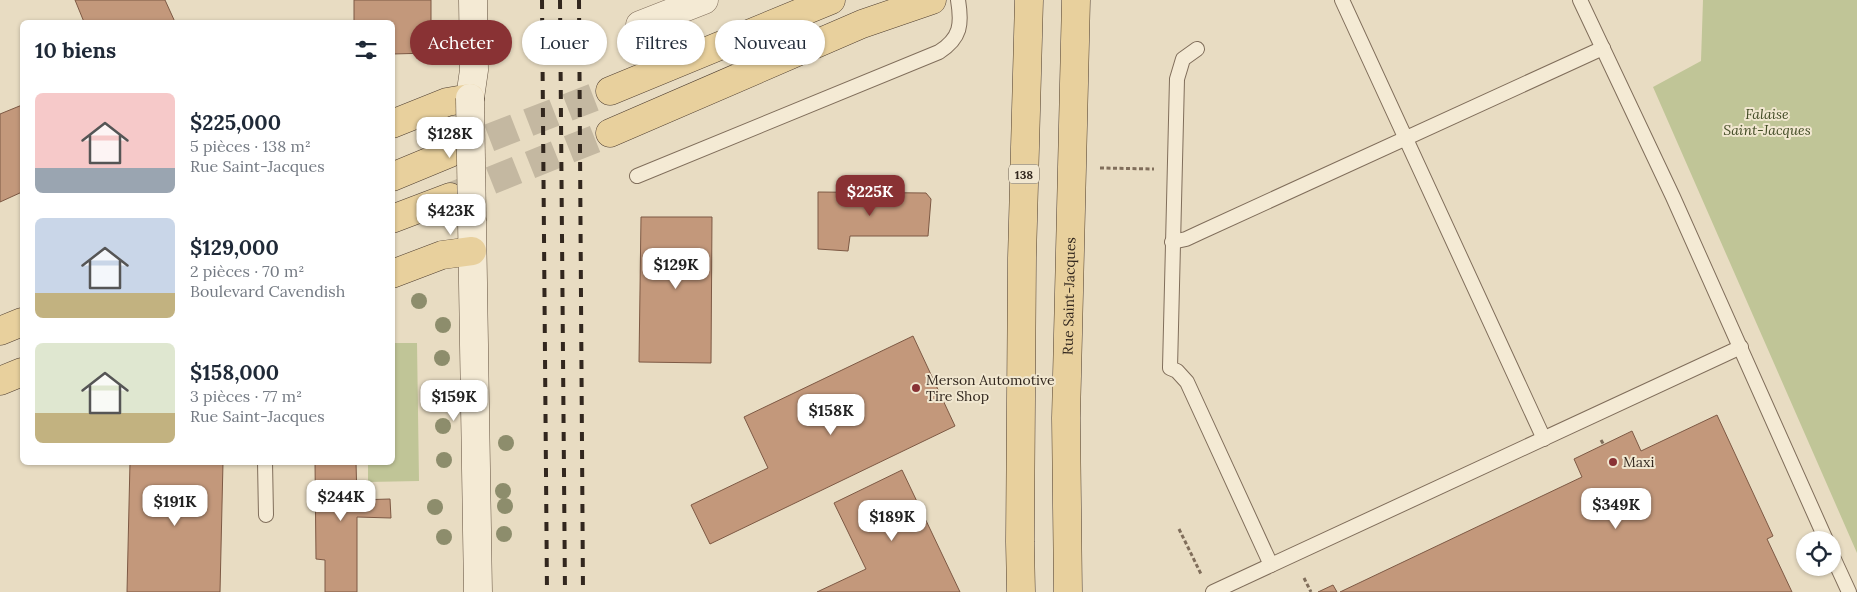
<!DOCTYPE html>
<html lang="fr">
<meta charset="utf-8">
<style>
:root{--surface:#fff;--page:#f2f2f3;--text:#1f2937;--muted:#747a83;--accent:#893234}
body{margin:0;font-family:Lora,serif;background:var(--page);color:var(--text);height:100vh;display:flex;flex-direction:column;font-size:19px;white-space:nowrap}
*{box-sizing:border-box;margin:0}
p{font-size:16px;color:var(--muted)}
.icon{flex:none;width:28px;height:28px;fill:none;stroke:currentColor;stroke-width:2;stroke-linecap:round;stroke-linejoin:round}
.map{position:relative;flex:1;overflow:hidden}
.drawer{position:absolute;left:20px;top:20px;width:375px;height:445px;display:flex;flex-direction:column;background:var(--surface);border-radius:8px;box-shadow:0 1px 4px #0004}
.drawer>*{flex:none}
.guide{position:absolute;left:410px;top:20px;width:475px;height:45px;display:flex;gap:10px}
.fabs{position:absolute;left:1796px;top:531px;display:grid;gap:10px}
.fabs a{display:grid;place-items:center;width:45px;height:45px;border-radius:50%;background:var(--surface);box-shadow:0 1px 4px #0004;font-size:25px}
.price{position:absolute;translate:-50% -42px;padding:0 11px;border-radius:10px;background:#fff;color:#222;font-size:16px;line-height:32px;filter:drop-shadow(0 1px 2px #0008)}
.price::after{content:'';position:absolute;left:50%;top:30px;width:15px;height:11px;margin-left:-8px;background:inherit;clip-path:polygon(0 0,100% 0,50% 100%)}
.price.current{background:var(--accent);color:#fff}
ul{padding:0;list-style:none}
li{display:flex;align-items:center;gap:15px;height:125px;padding:0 15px}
li span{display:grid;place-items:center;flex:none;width:140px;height:100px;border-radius:8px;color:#555}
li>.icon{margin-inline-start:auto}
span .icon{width:60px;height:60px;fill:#fffc;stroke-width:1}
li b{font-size:21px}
h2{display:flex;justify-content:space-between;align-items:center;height:60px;padding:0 15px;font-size:21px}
.tag{padding:0 18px;border-radius:22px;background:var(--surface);box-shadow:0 1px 4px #0004;font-size:18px;line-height:45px}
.tag.current{background:var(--accent);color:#fff}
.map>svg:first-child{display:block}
</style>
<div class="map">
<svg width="1857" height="592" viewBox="0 0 1857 592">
<rect width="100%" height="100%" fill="#e8dcc2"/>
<g fill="#c0c597">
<polygon points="1703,0 1857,0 1857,553 1653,87 1701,61"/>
<polygon points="393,343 417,343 419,481 368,482 368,463 392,462"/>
</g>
<g fill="#c3987b" stroke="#7d5944">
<polygon points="75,0 165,0 175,22 84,22"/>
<polygon points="354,0 431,0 431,53 392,54 392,22 354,22"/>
<polygon points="22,105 22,192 0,202 0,114"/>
<polygon points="818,192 926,193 931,199 928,236 850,236 848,251 818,249"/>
<polygon points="641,217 712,217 711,363 639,362"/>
<polygon points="913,336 955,426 710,544 691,505 768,468 744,417"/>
<polygon points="1717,415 1773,536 1767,539 1792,592 1340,592 1582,477 1574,459 1632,431 1641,451"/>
<polygon points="130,462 223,462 220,592 127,592"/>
<polygon points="315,462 356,462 357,500 390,499 391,518 357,517 357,592 325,592 325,560 316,559"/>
<polygon points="902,470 960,592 817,592 866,569 834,503"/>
<polygon points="1333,585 1337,592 1318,592"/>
</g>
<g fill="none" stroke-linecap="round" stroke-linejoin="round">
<g stroke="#c4b8a1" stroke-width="28" stroke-dasharray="28 14" stroke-linecap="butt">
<polyline points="450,153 610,91"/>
<polyline points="452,196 610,133"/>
</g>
<g stroke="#806e5b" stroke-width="16">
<g id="lane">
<polyline points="1342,0 1544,439"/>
<polyline points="1580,0 1673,197 1826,540"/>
<polyline points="1197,49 1183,59 1177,79 1170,368 1177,371 1187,382 1271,565"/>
<path d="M637 176 939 52C961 38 962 24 958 0"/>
<polyline points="1172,242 1186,239 1201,232 1603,48"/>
<polyline points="265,462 266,515"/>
<polyline points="1832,555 1849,592"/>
<polyline points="1213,592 1741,347"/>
</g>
</g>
<g stroke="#806e5b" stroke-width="29">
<polyline id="street" points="640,25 704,0"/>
</g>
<g stroke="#62503e" stroke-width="29">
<g id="secondary">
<polyline points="470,98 474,70 473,0"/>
<polyline points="472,221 478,592"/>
</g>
</g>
<g stroke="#4e3d2f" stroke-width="29">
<g id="primary">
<polyline points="610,91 831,0"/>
<polyline points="392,124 447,102 470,98"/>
<polyline points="610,133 862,24 932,0"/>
<polyline points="392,177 450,153"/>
<polyline points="392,219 450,197"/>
<polyline points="392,274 442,255 472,251"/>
<polyline points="0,331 22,322"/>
<polyline points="0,381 22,372"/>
<polyline points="1021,592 1020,542 1022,258 1029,0"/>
<path id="s1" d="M1068 592 1066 418 1076 0"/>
</g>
</g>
<g stroke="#806e5b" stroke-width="3" stroke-dasharray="4 2.5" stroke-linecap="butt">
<polyline points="1100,168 1154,169"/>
<polyline points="1601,440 1604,445"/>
<polyline points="1179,529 1201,574"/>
<polyline points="1304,578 1311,592"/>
</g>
<use href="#lane" stroke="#f4ead4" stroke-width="14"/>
<use href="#street" stroke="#f4ead4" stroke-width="28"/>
<use href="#secondary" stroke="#f4ead4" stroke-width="28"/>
<use href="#primary" stroke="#e8d09d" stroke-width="28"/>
<g stroke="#32271e" stroke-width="4" stroke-dasharray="9 9" stroke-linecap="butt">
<polyline points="542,0 547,592"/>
<polyline points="560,0 565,592"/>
<polyline points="579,0 583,592"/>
</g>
<g stroke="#62503e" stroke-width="29" stroke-linecap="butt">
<polyline id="secondary-bridge" points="470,98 472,221"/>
</g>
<use href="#secondary-bridge" stroke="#f4ead4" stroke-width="28"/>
</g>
<g fill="#8d8d6c">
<circle cx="432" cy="52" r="8"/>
<circle cx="419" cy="301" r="8"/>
<circle cx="443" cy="325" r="8"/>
<circle cx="442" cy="358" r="8"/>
<circle cx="443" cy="392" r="8"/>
<circle cx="443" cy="426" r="8"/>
<circle cx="506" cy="443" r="8"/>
<circle cx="444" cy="460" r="8"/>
<circle cx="503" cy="491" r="8"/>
<circle cx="505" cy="506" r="8"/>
<circle cx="435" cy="507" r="8"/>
<circle cx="504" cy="534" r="8"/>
<circle cx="444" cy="537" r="8"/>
</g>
<g fill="#893234" stroke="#f1e7d0" stroke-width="2">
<circle cx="916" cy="388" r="5"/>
<circle cx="1613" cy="462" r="5"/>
</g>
<g text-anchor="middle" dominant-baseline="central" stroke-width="4" stroke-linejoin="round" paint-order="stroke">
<rect fill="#f1e7d0" stroke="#6b6153" stroke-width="1" x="1009" y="164.5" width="30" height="19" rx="4"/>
<g font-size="12" font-weight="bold" fill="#32271e">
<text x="1024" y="174">138</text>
</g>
<g font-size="14" font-style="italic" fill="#434c26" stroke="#f1e7d0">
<text x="1767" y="114">Falaise<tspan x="1767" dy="16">Saint-Jacques</tspan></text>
</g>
<g font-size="14" fill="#32271e" stroke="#f1e7d0">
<text stroke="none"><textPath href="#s1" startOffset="296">Rue Saint-Jacques</textPath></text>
</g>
<g font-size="14" fill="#32271e" stroke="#f1e7d0" text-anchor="start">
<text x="926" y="380">Merson Automotive<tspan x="926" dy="16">Tire Shop</tspan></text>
<text x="1623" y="462">Maxi</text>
</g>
</g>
</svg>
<div class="fabs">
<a><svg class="icon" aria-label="locate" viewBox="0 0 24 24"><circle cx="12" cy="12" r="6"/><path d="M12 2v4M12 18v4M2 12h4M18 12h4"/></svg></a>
</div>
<b class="price" style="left:450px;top:159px">$128K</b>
<b class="price current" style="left:870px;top:217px">$225K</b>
<b class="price" style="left:451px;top:236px">$423K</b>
<b class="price" style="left:676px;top:290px">$129K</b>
<b class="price" style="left:454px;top:422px">$159K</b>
<b class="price" style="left:831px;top:436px">$158K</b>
<b class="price" style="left:341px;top:522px">$244K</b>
<b class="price" style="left:175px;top:527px">$191K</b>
<b class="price" style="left:1616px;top:530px">$349K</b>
<b class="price" style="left:892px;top:542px">$189K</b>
<div class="guide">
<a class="tag current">Acheter</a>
<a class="tag">Louer</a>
<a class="tag">Filtres</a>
<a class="tag">Nouveau</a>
</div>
<section class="drawer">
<h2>10 biens<svg class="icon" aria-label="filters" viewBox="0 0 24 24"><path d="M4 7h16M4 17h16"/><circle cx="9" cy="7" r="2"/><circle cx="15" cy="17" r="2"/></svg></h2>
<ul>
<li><span style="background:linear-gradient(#f6c9c9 75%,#9aa5b1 0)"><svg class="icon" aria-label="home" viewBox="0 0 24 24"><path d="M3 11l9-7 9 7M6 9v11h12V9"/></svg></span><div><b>$225,000</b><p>5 pièces · 138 m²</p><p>Rue Saint-Jacques</p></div></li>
<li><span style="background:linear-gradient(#c9d6e8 75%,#c2b280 0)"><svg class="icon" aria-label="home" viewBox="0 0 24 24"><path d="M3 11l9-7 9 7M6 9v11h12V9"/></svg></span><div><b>$129,000</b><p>2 pièces · 70 m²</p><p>Boulevard Cavendish</p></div></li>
<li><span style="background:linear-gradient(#dfe7d0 70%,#c2b280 0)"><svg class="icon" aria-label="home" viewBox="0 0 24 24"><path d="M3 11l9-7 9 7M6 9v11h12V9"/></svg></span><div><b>$158,000</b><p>3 pièces · 77 m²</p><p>Rue Saint-Jacques</p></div></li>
</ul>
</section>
</div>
